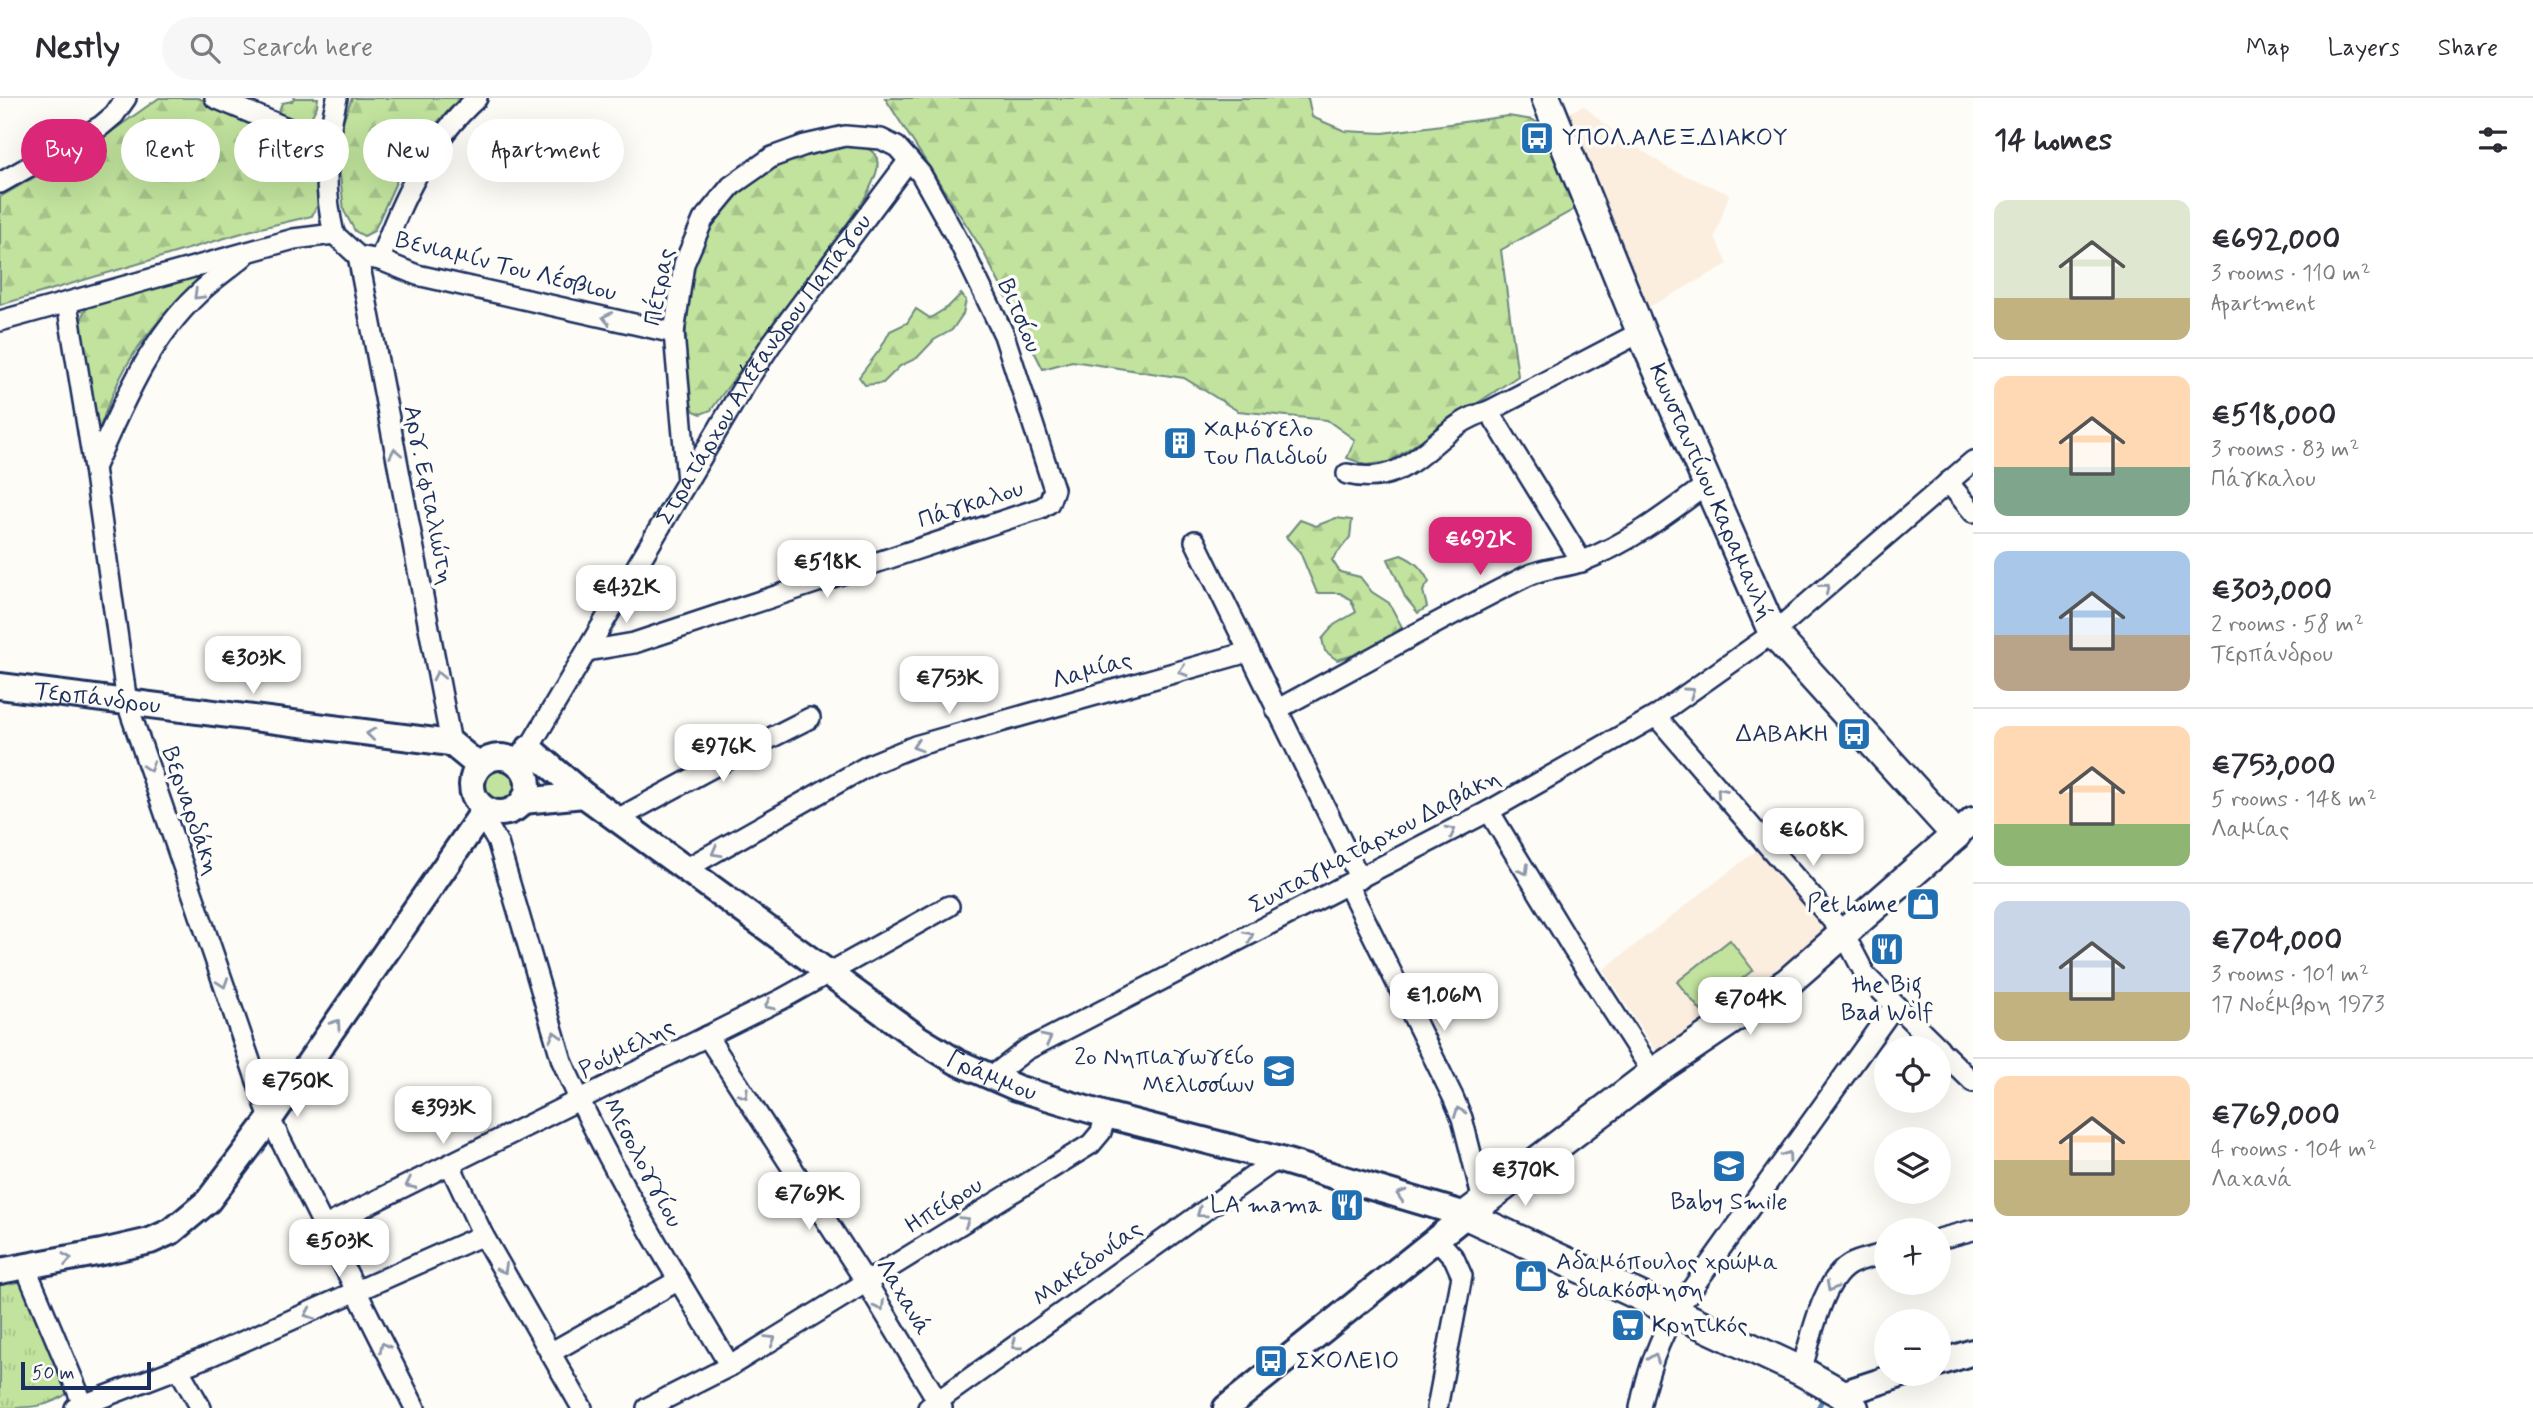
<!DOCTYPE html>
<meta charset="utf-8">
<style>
:root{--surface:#fff;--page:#f7f7f7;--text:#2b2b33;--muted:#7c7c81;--line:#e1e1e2;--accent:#db2777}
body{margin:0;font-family:Mynerve,sans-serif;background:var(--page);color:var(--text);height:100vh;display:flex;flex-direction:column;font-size:26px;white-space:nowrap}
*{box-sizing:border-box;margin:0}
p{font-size:23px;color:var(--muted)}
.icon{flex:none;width:38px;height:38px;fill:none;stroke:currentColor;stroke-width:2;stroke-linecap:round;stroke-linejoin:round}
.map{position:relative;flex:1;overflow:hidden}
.drawer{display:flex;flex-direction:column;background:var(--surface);width:560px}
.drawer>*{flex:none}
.top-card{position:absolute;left:21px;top:21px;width:665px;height:63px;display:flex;gap:14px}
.controls{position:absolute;left:1874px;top:938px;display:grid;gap:14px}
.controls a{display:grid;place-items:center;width:77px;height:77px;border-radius:50%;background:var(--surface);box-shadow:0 7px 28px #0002;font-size:35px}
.scale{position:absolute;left:21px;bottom:18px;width:130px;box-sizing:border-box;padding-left:7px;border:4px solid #1b2f5e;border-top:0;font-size:19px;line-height:24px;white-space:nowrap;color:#1b2f5e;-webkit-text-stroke:5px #fdfcf7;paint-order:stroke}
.price{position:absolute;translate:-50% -60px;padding:0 16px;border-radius:14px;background:#fff;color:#222;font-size:23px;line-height:46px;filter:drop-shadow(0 2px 4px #0008)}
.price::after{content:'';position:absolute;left:50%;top:42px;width:21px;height:16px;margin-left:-10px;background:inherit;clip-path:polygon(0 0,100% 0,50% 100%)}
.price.selected{background:var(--accent);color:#fff}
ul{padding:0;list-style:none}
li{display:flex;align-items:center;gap:21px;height:175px;padding:0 21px}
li+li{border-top:2px solid var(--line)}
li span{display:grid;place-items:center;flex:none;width:196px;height:140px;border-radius:14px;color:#555}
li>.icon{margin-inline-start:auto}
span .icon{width:84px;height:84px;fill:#fffc;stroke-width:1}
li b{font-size:30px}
h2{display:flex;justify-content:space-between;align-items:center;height:84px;padding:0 21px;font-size:30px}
.pill{padding:0 24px;border-radius:32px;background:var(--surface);box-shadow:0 7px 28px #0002;font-size:24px;line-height:63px}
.pill.selected{background:var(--accent);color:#fff}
header{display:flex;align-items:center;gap:42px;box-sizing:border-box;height:98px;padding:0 35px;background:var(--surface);border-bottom:2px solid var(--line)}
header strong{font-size:33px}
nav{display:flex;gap:38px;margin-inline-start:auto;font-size:24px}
.search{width:490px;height:63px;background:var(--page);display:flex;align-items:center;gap:18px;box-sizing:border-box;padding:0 24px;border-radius:38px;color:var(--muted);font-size:26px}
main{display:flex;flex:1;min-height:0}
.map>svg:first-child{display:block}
</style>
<header>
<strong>Nestly</strong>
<div class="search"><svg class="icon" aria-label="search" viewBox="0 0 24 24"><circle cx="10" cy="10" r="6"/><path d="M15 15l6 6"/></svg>Search here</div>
<nav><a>Map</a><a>Layers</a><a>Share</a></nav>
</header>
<main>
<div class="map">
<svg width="1973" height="1310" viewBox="0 0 1973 1310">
<defs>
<pattern id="forest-firs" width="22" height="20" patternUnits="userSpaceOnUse" patternTransform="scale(1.75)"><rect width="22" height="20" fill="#c1e39d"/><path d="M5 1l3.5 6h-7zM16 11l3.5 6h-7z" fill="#a5c38a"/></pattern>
<pattern id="park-tufts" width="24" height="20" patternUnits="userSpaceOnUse" patternTransform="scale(1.75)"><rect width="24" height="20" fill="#c1e39d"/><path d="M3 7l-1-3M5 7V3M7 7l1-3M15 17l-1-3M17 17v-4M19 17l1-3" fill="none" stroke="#a5c38a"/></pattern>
</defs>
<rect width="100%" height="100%" fill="#fdfcf7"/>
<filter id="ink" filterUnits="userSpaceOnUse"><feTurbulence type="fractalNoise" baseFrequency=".0143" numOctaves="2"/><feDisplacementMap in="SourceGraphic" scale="14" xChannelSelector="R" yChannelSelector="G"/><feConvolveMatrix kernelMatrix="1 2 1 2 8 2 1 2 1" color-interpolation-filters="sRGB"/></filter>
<g filter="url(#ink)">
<g fill="#fbeedf">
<polygon points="1584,8 1610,31 1668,70 1729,96 1715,139 1728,166 1642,213 1559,18"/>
<polygon points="1757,752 1830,833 1662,962 1600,867 1604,871"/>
</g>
<g fill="#c1e39d" stroke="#6e897e" stroke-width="2">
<circle cx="501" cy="687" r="15"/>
<polygon points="1730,842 1753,872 1701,913 1677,884"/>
</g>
<g fill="url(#forest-firs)" stroke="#6e897e" stroke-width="2">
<path d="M159 0H198L302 43C313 57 326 84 320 102 318 108 314 113 312 118L252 132 0 207V99L101 41Z"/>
<polygon points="294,0 318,0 317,8 306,29 291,26 278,16 282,5 292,3"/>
<polygon points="352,0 460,0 433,29 401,73 374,133 364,138 355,133 344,113 339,67 343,23"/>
<polygon points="885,0 1308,0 1312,19 1345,33 1383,35 1508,18 1533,22 1556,38 1580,108 1501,152 1518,278 1389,364 1366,367 1347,360 1355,342 1327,322 1238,313 1184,280 1072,263 1043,271 983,153"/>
<path d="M842 49C849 49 858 47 865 50 891 58 870 90 862 105L711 312 701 316 694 313C683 291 686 263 686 239 685 173 698 132 749 87 758 79 768 69 779 64 798 57 821 54 842 49Z"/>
<path d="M195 177 198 182C190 194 178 202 168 213 132 251 117 281 100 329L93 331 80 226 84 213 94 206Z"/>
<polygon points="961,196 966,202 963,216 952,232 934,242 917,260 900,268 883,285 865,287 859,279 881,250 890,233 907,225 916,211 930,220 948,209"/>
<path d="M1336 420 1352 422 1350 439 1332 462 1340 474 1360 479 1372 494 1389 505 1402 529C1386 546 1359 556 1337 562L1325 553 1322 541 1334 527 1356 514 1351 502 1340 495H1317L1300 454 1286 439 1300 422 1316 428Z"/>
<path d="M1401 457C1415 463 1422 470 1429 484L1423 493 1427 509 1418 515 1405 499 1388 461Z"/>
</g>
<path fill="url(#park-tufts)" stroke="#6e897e" stroke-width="2" d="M21 1180 70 1293C51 1310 26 1310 0 1310V1182Z"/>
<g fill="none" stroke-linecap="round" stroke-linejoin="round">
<polyline stroke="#5c85b0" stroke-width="5" points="1818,1310 1821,1304"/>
<g stroke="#1b2f5e" stroke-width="24">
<g id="minor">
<polyline points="215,0 328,47"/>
<polyline points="0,85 101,28 114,17 126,0"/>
<polyline points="334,136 358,158 380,162 417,177 674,235"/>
<path d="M334 136C323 90 325 46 337 0"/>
<polyline points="358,158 451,645"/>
<path d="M380 162C401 102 429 43 477 0"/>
<polyline points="67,205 94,370 127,605 270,1021 415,1310"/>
<polyline points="0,223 294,141 334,136"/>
<polyline points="1489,313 1582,464"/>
<path d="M94 370C122 308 148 243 198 196 212 182 229 171 244 158"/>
<path d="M1347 376C1416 392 1431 328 1489 313L1641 234"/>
<polyline points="1948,384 1973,414"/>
<polyline points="1195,443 1360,781"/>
<polyline points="587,553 634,545 1041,410 1049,405 1054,391 1004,237 961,148 921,76 897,49 881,41 845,38 805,47 772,59 731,88 703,122 684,166 674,235 687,383"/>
<path d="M1276 612C1360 567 1442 520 1527 478 1545 469 1565 470 1583 463 1629 445 1667 416 1706 387"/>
<polyline points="1656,618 1844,836 1866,878 1939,950"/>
<path id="s1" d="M529 650 745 286 772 245 909 62"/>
<polyline points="1489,713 1573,851 1653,975"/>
<path d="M481 716 498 745 562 963C608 1069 671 1169 730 1268"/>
<polyline points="619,720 717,667 810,620"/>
<polyline points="687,770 871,666 915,648 1248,554"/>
<polyline points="1348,787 1453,999 1462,1020 1483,1103"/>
<polyline points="707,938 866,1184 942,1310"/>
<polyline points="1939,951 1973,984"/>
<polyline points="990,980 1026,952 1489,713 1656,618 1773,535 1973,363"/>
<polyline points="450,1067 483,1137 582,1310"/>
<polyline points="323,1129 782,901 949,808"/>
<polyline points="1437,1141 1454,1160 1462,1178 1437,1310"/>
<polyline points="1939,1141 1973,1132"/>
<polyline points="25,1168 83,1306"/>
<polyline points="550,1255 679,1182"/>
<polyline points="178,1270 201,1310"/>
<path d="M1801 1273C1811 1243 1821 1184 1849 1167 1860 1161 1874 1159 1886 1155"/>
<polyline points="75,1310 210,1258 483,1137"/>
<polyline points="647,1310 730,1268 1091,1046 1101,1034 1106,1017"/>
<polyline points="928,1310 1277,1061"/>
<path d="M1640 1310C1647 1275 1658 1243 1676 1213L1895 907"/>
</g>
</g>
<g stroke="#1b2f5e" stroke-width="30">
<g id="tertiary">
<path id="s2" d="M0 588 451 645 479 668"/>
<circle cx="500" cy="687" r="28"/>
<path id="s3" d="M518 666 529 650 584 697 918 940 957 964 1017 990 1106 1017 1277 1061 1466 1117"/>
<polyline points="523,703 584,697"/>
<polyline points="1956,737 1973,722"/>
<polyline points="0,1173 102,1154 150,1143 172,1133 208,1103 270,1021 485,711"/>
<polyline points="1939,1265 1973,1254"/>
<polyline points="1842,1296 1903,1276"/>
<polyline points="1226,1310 1466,1117"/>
</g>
</g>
<g stroke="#1b2f5e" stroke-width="33">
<g id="secondary">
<path id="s4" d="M1546 0 1641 234 1773 535 1956 737 1788 884 1653 975 1466 1117 1801 1273 1842 1296 1854 1310"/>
</g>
</g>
<use href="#minor" stroke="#fdfcf7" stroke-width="19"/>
<use href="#tertiary" stroke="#fdfcf7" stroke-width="24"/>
<use href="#secondary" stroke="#fdfcf7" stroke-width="28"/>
</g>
<defs><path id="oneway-chevron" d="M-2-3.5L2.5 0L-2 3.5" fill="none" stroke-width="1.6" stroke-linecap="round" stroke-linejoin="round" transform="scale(1.75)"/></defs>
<g stroke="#8c96aa">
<use href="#oneway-chevron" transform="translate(198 197) rotate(136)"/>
<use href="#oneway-chevron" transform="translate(607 220) rotate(-167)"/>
<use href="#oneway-chevron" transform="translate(395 355) rotate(-101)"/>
<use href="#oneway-chevron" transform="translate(1825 490) rotate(-41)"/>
<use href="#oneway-chevron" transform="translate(1183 573) rotate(164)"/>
<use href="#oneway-chevron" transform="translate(438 578) rotate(-101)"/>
<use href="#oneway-chevron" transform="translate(1690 594) rotate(-35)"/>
<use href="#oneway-chevron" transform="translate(371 636) rotate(-173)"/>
<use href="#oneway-chevron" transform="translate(917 648) rotate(162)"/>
<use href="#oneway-chevron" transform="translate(149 669) rotate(71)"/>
<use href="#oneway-chevron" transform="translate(1721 694) rotate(-131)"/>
<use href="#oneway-chevron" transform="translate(1451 733) rotate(-28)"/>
<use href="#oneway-chevron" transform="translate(716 754) rotate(151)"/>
<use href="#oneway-chevron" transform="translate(1524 772) rotate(59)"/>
<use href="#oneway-chevron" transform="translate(1249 838) rotate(-27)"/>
<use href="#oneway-chevron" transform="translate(223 885) rotate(71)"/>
<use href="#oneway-chevron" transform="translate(769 907) rotate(154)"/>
<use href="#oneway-chevron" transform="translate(336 926) rotate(-55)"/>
<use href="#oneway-chevron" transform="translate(555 938) rotate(-106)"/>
<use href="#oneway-chevron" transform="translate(1047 941) rotate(-27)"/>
<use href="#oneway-chevron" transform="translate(744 996) rotate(57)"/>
<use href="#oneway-chevron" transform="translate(1459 1014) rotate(-111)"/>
<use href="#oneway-chevron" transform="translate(1787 1058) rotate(-54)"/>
<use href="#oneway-chevron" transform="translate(410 1086) rotate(154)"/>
<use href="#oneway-chevron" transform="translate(1401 1097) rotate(-164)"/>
<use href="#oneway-chevron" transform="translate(1201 1115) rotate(144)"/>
<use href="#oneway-chevron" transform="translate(965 1123) rotate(-32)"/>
<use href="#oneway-chevron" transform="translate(67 1161) rotate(-10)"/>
<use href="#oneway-chevron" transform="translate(503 1171) rotate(60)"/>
<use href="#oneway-chevron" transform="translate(1831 1189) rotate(118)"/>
<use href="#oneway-chevron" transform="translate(880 1208) rotate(59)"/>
<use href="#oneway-chevron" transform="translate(309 1216) rotate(157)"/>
<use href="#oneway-chevron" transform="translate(771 1242) rotate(-32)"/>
<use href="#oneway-chevron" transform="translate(1016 1247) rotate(144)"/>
<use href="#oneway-chevron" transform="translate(384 1249) rotate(-117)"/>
<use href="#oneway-chevron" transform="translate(1654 1260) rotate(-70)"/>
</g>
</g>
<defs>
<g id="bus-square" transform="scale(1.75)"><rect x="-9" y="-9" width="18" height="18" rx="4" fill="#1f6fb2" stroke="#fdfcf7"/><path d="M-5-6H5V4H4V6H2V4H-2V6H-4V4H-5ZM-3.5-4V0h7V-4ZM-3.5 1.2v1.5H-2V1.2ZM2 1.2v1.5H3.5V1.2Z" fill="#fff"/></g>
<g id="building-square" transform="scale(1.75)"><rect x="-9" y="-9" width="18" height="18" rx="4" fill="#1f6fb2" stroke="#fdfcf7"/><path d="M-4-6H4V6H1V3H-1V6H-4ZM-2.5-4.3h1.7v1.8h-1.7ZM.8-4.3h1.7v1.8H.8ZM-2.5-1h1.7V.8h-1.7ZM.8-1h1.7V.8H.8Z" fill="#fff"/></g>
<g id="shop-square" transform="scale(1.75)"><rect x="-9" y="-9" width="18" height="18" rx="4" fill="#1f6fb2" stroke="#fdfcf7"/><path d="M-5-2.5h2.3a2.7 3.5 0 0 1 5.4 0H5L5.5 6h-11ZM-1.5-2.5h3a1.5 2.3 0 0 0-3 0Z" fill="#fff"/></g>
<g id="restaurant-square" transform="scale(1.75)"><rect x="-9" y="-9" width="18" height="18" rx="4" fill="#1f6fb2" stroke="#fdfcf7"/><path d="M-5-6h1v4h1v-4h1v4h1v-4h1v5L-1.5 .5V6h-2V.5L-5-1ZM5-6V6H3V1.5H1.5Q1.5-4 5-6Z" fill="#fff"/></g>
<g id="school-square" transform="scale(1.75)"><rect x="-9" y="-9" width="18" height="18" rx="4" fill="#1f6fb2" stroke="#fdfcf7"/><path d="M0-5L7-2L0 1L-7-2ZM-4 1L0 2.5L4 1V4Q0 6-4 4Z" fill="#fff"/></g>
<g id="supermarket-square" transform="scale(1.75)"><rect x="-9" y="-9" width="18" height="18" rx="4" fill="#1f6fb2" stroke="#fdfcf7"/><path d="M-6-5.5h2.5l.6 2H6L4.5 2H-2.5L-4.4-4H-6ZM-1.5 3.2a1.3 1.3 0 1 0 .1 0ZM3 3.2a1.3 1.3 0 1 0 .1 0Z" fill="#fff"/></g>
</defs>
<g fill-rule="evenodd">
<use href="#bus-square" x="1537" y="40"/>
<use href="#building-square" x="1180" y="345"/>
<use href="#bus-square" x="1854" y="636"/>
<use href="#shop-square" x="1923" y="806"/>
<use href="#restaurant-square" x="1887" y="851"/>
<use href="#school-square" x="1279" y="973"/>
<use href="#school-square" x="1729" y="1068"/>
<use href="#restaurant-square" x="1347" y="1107"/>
<use href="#shop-square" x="1531" y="1178"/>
<use href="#supermarket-square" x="1628" y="1227"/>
<use href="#bus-square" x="1271" y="1263"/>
</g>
<g text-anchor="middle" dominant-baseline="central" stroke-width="7" stroke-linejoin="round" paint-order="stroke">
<g font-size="24" fill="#1b2f5e" stroke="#fdfcf7" text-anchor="start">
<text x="1562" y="40">ΥΠΟΛ.ΑΛΕΞ.ΔΙΑΚΟΥ</text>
<text x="1204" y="331">Χαμόγελο<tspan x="1204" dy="28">του Παιδιού</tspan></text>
<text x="1829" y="636" text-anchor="end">ΔΑΒΑΚΗ</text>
<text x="1898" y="806" text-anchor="end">Pet home</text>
<text x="1887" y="887" text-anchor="middle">the Big<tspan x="1887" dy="28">Bad Wolf</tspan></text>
<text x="1254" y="959" text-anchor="end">2ο Νηπιαγωγείο<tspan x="1254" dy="28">Μελισσίων</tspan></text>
<text x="1729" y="1104" text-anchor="middle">Baby Smile</text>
<text x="1322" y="1107" text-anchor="end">LA mama</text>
<text x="1556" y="1164">Αδαμόπουλος χρώμα<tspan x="1556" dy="28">&amp; διακόσμηση</tspan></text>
<text x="1652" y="1227">Κρητικός</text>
<text x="1296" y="1263">ΣΧΟΛΕΙΟ</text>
</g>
<g font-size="24" fill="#1b2f5e" stroke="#fdfcf7">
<text transform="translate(506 169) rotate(14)">Βενιαμίν Του Λέσβιου</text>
<text transform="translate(660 189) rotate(-79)">Πέτρας</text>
<text transform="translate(1019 218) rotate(67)">Βιτσίου</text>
<text stroke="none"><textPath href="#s1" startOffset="446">Στρατάρχου Αλέξανδρου Παπάγου</textPath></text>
<text stroke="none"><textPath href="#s4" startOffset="427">Κωνσταντίνου Καραμανλή</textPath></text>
<text transform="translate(428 397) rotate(79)">Αργ. Εφταλιώτη</text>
<text transform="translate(971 407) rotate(-18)">Πάγκαλου</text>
<text transform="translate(1092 573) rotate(-16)">Λαμίας</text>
<text stroke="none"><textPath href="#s2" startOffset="98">Τερπάνδρου</textPath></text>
<text transform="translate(190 713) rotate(71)">Βερναρδάκη</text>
<text transform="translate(1375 744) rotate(-28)">Συνταγματάρχου Δαβάκη</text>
<text transform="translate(627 951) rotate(-27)">Ρούμελης</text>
<text stroke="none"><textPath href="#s3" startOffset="588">Γράμμου</textPath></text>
<text transform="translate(642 1065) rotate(62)">Μεσολογγίου</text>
<text transform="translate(944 1108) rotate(-32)">Ηπείρου</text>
<text transform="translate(1088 1166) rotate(-36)">Μακεδονίας</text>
<text transform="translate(903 1199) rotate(59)">Λαχανά</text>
</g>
</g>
</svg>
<div class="controls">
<a><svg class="icon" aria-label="locate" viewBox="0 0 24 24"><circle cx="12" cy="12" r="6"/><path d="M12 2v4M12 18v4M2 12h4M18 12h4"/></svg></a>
<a><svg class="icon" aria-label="layers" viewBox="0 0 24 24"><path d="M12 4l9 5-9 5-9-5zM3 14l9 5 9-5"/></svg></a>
<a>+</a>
<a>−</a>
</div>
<div class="scale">50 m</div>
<b class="price selected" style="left:1480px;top:479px">€692K</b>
<b class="price" style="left:827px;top:502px">€518K</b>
<b class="price" style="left:626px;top:527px">€432K</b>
<b class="price" style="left:253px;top:598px">€303K</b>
<b class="price" style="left:949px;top:618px">€753K</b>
<b class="price" style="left:723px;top:686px">€976K</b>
<b class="price" style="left:1813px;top:770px">€608K</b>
<b class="price" style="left:1444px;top:935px">€1.06M</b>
<b class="price" style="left:1750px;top:939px">€704K</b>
<b class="price" style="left:297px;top:1021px">€750K</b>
<b class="price" style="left:443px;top:1048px">€393K</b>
<b class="price" style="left:1525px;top:1110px">€370K</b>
<b class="price" style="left:809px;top:1134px">€769K</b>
<b class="price" style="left:339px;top:1181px">€503K</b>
<div class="top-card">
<a class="pill selected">Buy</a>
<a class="pill">Rent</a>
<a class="pill">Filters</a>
<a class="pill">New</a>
<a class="pill">Apartment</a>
</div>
</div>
<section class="drawer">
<h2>14 homes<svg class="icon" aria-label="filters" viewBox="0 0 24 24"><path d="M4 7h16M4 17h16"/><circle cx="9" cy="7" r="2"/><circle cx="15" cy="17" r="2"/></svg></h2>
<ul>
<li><span style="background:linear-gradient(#dfe7d0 70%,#c2b280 0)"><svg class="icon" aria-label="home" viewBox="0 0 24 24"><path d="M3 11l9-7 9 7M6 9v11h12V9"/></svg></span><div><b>€692,000</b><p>3 rooms · 110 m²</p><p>Apartment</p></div></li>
<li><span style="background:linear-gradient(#ffd9b3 65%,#7fa58c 0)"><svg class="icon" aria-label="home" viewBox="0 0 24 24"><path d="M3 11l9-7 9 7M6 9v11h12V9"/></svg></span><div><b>€518,000</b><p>3 rooms · 83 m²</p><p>Πάγκαλου</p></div></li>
<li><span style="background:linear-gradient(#a9c7e8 60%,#b9a48a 0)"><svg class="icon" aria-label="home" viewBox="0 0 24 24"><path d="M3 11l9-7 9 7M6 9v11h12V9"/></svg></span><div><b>€303,000</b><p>2 rooms · 58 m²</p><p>Τερπάνδρου</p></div></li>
<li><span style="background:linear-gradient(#ffd9b3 70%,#8fb573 0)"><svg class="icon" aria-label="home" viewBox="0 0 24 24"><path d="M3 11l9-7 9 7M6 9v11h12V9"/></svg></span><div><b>€753,000</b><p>5 rooms · 148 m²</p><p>Λαμίας</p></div></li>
<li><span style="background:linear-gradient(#c9d6e8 65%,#c2b280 0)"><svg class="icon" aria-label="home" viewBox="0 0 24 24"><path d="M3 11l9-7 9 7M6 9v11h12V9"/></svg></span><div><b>€704,000</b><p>3 rooms · 101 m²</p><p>17 Νοέμβρη 1973</p></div></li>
<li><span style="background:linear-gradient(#ffd9b3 60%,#c2b280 0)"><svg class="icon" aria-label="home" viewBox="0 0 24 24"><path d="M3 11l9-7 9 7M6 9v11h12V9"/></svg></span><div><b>€769,000</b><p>4 rooms · 104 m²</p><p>Λαχανά</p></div></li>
</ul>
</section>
</main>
